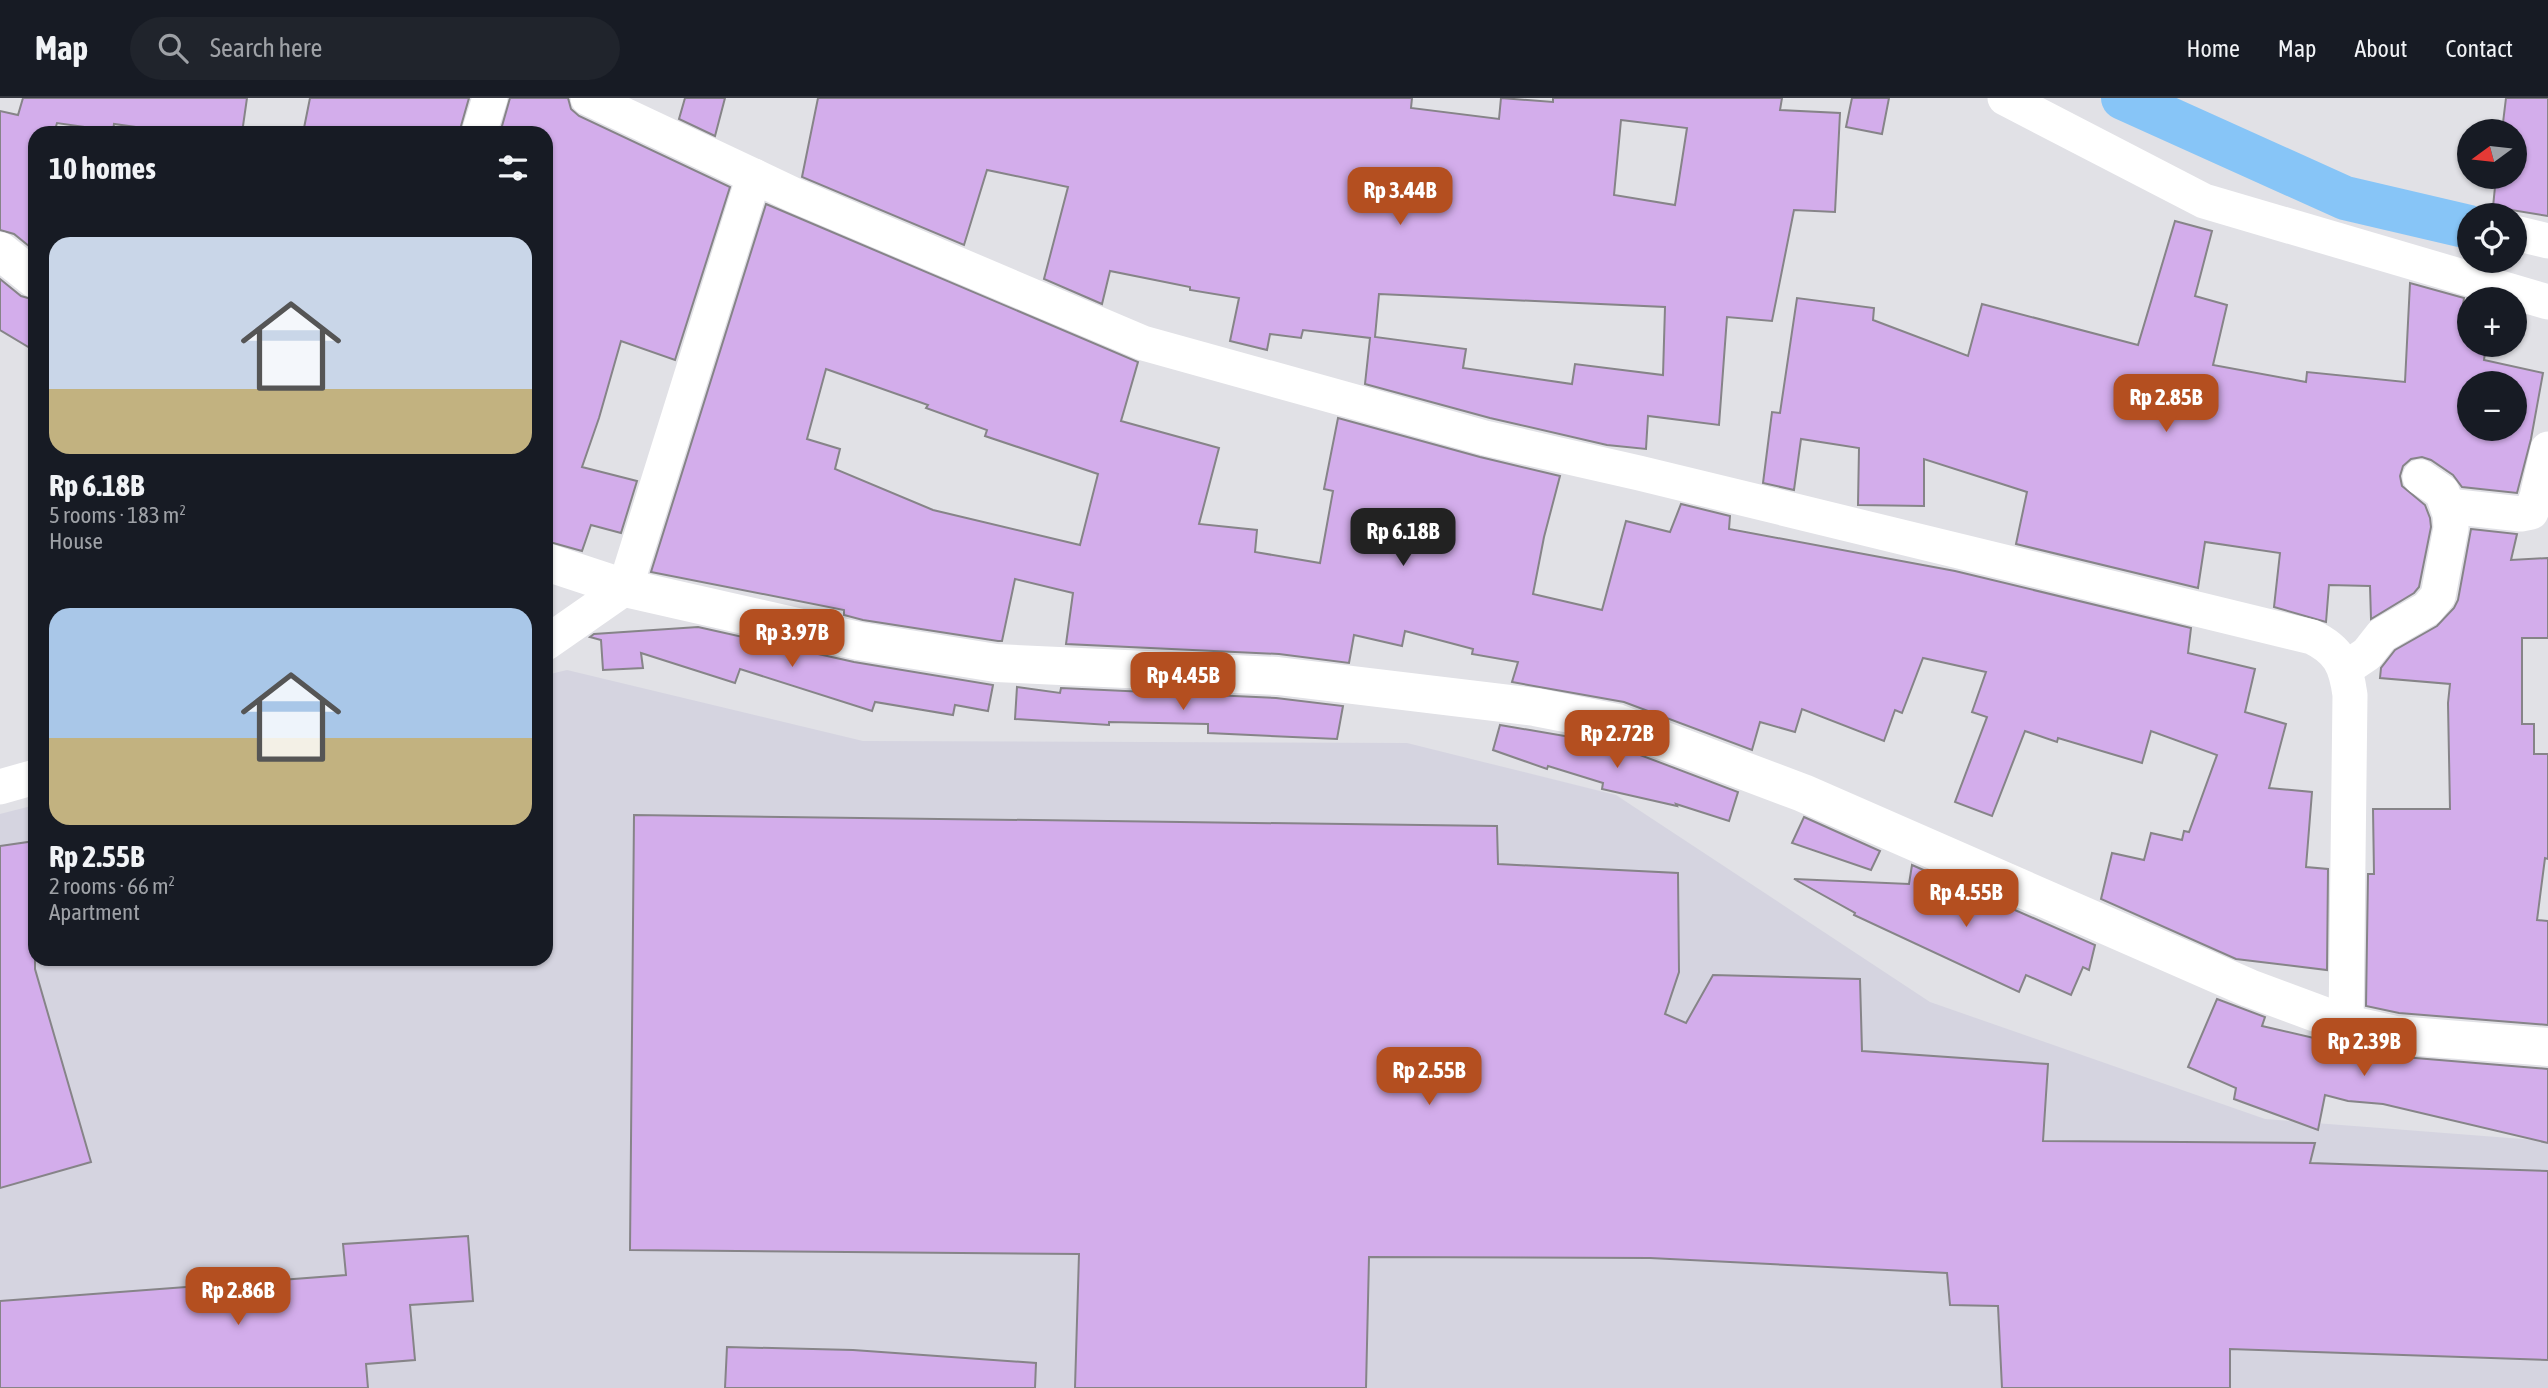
<!DOCTYPE html>
<meta charset="utf-8">
<style>
:root{--surface:#171b24;--page:#20242c;--text:#f1f3f6;--muted:#9ea1a6;--line:#363941;--accent:#b44f20}
body{margin:0;font-family:"Asap Condensed",sans-serif;background:var(--page);color:var(--text);height:100vh;display:flex;flex-direction:column;font-size:26px;white-space:nowrap}
*{box-sizing:border-box;margin:0}
p{font-size:23px;color:var(--muted)}
.icon{flex:none;width:38px;height:38px;fill:none;stroke:currentColor;stroke-width:2;stroke-linecap:round;stroke-linejoin:round}
.map{position:relative;flex:1;overflow:hidden}
.side{position:absolute;left:28px;top:28px;width:525px;height:840px;display:flex;flex-direction:column;background:var(--surface);border-radius:21px;box-shadow:0 2px 5px #0004}
.side>*{flex:none}
.needle{width:46px;rotate:255deg}
.tools{position:absolute;left:2457px;top:21px;display:grid;gap:14px}
.tools a{display:grid;place-items:center;width:70px;height:70px;border-radius:50%;background:var(--surface);box-shadow:0 2px 5px #0004;font-size:35px}
.price{position:absolute;translate:-50% -60px;padding:0 16px;border-radius:14px;background:var(--accent);color:#fff;font-size:23px;line-height:46px;filter:drop-shadow(0 2px 4px #0008)}
.price::after{content:'';position:absolute;left:50%;top:42px;width:21px;height:16px;margin-left:-10px;background:inherit;clip-path:polygon(0 0,100% 0,50% 100%)}
.price.current{background:#222;color:#fff}
ul{padding:0;list-style:none}
li{display:grid;align-content:center;gap:14px;height:371px;padding:0 21px}
li span{display:grid;place-items:center;height:217px;border-radius:21px;color:#555}
li>.icon{margin-inline-start:auto}
span .icon{width:126px;height:126px;fill:#fffc;stroke-width:1}
li b{font-size:30px}
h2{display:flex;justify-content:space-between;align-items:center;height:84px;padding:0 21px;font-size:30px}
header{display:flex;align-items:center;gap:42px;box-sizing:border-box;height:98px;padding:0 35px;background:var(--surface);border-bottom:2px solid var(--line)}
header strong{font-size:33px}
nav{display:flex;gap:38px;margin-inline-start:auto;font-size:24px}
.search{width:490px;height:63px;background:var(--page);display:flex;align-items:center;gap:18px;box-sizing:border-box;padding:0 24px;border-radius:38px;color:var(--muted);font-size:26px}
.map>svg:first-child{display:block}
</style>
<header>
<strong>Map</strong>
<div class="search"><svg class="icon" aria-label="search" viewBox="0 0 24 24"><circle cx="10" cy="10" r="6"/><path d="M15 15l6 6"/></svg>Search here</div>
<nav><a>Home</a><a>Map</a><a>About</a><a>Contact</a></nav>
</header>
<div class="map">
<svg width="2548" height="1290" viewBox="0 0 2548 1290">
<rect width="100%" height="100%" fill="#e1e1e6"/>
<polygon fill="#d5d4e0" points="567,572 863,643 1407,645 1616,697 1930,904 2265,1021 2548,1043 2548,1290 0,1290 0,716 35,707 35,861 546,861 546,577"/>
<g fill="none" stroke-linecap="round" stroke-linejoin="round">
<polyline stroke="#87c5f7" stroke-width="44" points="2123,0 2345,100 2469,129"/>
</g>
<g fill="#d3adeb" stroke="#868488" stroke-width="2" fill-rule="evenodd">
<polygon points="23,0 247,0 242,35 178,35 114,26 113,33 57,25 54,35 35,35 35,153 14,136 0,132 0,13 18,17"/>
<polygon points="310,0 469,0 459,35 303,35"/>
<polygon points="510,0 568,0 571,11 579,18 730,89 675,262 621,243 599,320 582,369 637,383 621,435 591,427 582,453 546,443 546,35 500,35"/>
<polygon points="685,0 725,0 715,38 679,21"/>
<path d="M818 0H1412L1411 10 1499 21 1501 0 1553 4V0H1782L1780 12 1840 15 1835 114 1794 112 1772 223 1727 219 1719 327 1648 318 1646 351 1607 347 1490 320 1365 286 1370 240 1303 232 1301 240 1270 236 1267 252 1230 243 1239 200 1190 192V189L1110 173 1102 206 1044 181 1068 89 987 72 964 147 802 79ZM1621 22 1687 30 1675 107 1614 97ZM1379 196 1665 209 1663 277 1575 266 1572 286 1463 270 1466 251 1375 239Z"/>
<polygon points="1852,0 1889,0 1882,36 1846,29"/>
<polygon points="2506,0 2548,0 2548,118 2493,109 2496,79 2515,79 2515,33 2502,33"/>
<path d="M766 106 1138 264 1121 323 1219 350 1199 426 1257 432 1255 454 1320 465 1333 393 1324 391 1338 320 1480 359 1560 378 1544 439 1533 496 1602 512 1626 423 1670 434 1681 406 1730 418 1729 431 1955 473 2191 530 2188 555 2255 571 2245 614 2286 626 2269 690 2312 694 2306 769 2328 771 2327 872 2236 861 2101 801 2112 755 2144 762 2151 735 2182 742 2184 733 2189 734 2217 657 2151 633 2142 665 2058 640 2057 644 2025 633 1992 718 1955 704 1987 619 1972 614 1986 574 1923 560 1902 615 1895 612 1884 643 1802 611 1795 634 1760 624 1752 652 1624 604 1512 584 1518 564 1472 556 1473 551 1405 533 1402 548 1354 537 1349 565 1279 556 1066 546 1073 495 1015 481 1002 543H998L863 522 844 517V512L651 474ZM826 271 928 307 926 310 987 332 985 338 1098 376 1080 447 933 412 835 371 840 351 807 341Z"/>
<path d="M2175 123 2212 133 2195 198 2227 207 2213 267 2306 284 2307 274 2405 284 2410 185 2464 200 2460 228 2469 229V247H2486L2484 262 2543 275 2531 341 2517 395 2462 389 2453 377 2431 362 2422 359 2411 361 2403 368 2400 378 2402 388 2425 407 2430 420 2431 429 2419 489 2414 495 2371 521 2370 488 2329 487 2326 524 2274 509 2280 455 2205 444 2198 490 2016 446 2027 394 1924 361V408L1858 407 1859 350 1801 341 1794 392 1763 385 1772 314 1780 315 1797 200 1874 210 1873 222 1968 258 1982 206 2138 247ZM2469 285H2515V331H2469Z"/>
<polygon points="0,181 21,198 35,202 35,253 0,232"/>
<polygon points="2471,431 2517,436 2511,462 2548,460 2548,540 2522,540 2522,626 2534,626 2534,656 2548,656 2548,761 2545,760 2537,822 2548,823 2548,927 2399,915 2366,908 2368,776 2374,776 2373,711 2450,711 2448,605 2450,586 2380,580 2381,570 2395,552 2437,528 2454,510 2458,502"/>
<polygon points="698,529 854,564 993,587 988,613 955,607 953,617 875,604 872,613 740,571 735,585 641,555 643,570 603,572 601,542 590,539 594,536"/>
<polygon points="1017,589 1060,595 1061,590 1276,600 1343,608 1337,641 1208,635 1208,626 1109,624 1109,627 1015,621"/>
<polygon points="1500,627 1611,646 1738,694 1729,723 1676,706 1677,708 1602,691 1603,685 1548,668 1547,671 1493,652"/>
<polygon points="634,717 1497,728 1498,766 1678,775 1679,874 1665,916 1686,925 1713,877 1860,881 1862,953 2048,966 2043,1043 2315,1045 2310,1065 2548,1073 2548,1262 2230,1251 2230,1290 2002,1290 1998,1208 1950,1207 1947,1175 1650,1160 1369,1159 1366,1290 1075,1290 1079,1156 630,1152"/>
<polygon points="1804,719 1880,753 1871,772 1792,745"/>
<polygon points="35,743 35,871 91,1064 0,1090 0,748"/>
<polygon points="1912,767 2095,847 2089,872 2083,869 2071,897 2026,877 2019,894 1854,817 1855,815 1794,781 1909,786"/>
<polygon points="2217,901 2265,919 2262,928 2391,958 2548,971 2548,1045 2383,1006 2348,1003 2325,997 2318,1032 2234,1001 2236,990 2188,969"/>
<polygon points="468,1138 473,1203 410,1207 415,1262 366,1266 368,1290 0,1290 0,1203 346,1177 343,1146"/>
<polygon points="727,1249 853,1252 1036,1265 1035,1290 725,1290"/>
</g>
<g fill="none" stroke-linecap="round" stroke-linejoin="round">
<g stroke="#fff" stroke-width="35">
<path d="M588 0 794 97 1143 245 1485 340 1639 375 2312 539C2339 552 2346 567 2350 597L2346 926"/>
<polyline points="2005,0 2204,103 2548,204"/>
<polyline points="479,35 490,0"/>
<polyline points="2515,135 2548,143"/>
<polyline points="2448,408 2521,416 2531,414 2537,399 2548,351"/>
<polyline points="546,545 625,490 754,78"/>
<polyline points="2345,571 2367,556 2382,537 2427,511 2438,498 2451,430 2450,416 2442,394 2420,379"/>
<polyline points="0,689 35,679"/>
</g>
<g stroke="#fff" stroke-width="38">
<polyline points="0,153 35,181"/>
<polyline points="546,464 625,490 859,543 996,565 1278,578 1535,609 1617,625 1803,695 2249,890 2346,926 2396,937 2548,949"/>
</g>
</g>
</svg>
<div class="tools">
<a><svg class="needle" viewBox="-14 -14 28 28"><path d="M0-13l5 13h-10z" fill="#e53935"/><path d="M0 13l5-13h-10z" fill="#9ea1a6"/></svg></a>
<a><svg class="icon" aria-label="locate" viewBox="0 0 24 24"><circle cx="12" cy="12" r="6"/><path d="M12 2v4M12 18v4M2 12h4M18 12h4"/></svg></a>
<a>+</a>
<a>−</a>
</div>
<b class="price" style="left:1400px;top:129px">Rp 3.44B</b>
<b class="price" style="left:2166px;top:336px">Rp 2.85B</b>
<b class="price current" style="left:1403px;top:470px">Rp 6.18B</b>
<b class="price" style="left:792px;top:571px">Rp 3.97B</b>
<b class="price" style="left:1183px;top:614px">Rp 4.45B</b>
<b class="price" style="left:1617px;top:672px">Rp 2.72B</b>
<b class="price" style="left:1966px;top:831px">Rp 4.55B</b>
<b class="price" style="left:2364px;top:980px">Rp 2.39B</b>
<b class="price" style="left:1429px;top:1009px">Rp 2.55B</b>
<b class="price" style="left:238px;top:1229px">Rp 2.86B</b>
<section class="side">
<h2>10 homes<svg class="icon" aria-label="filters" viewBox="0 0 24 24"><path d="M4 7h16M4 17h16"/><circle cx="9" cy="7" r="2"/><circle cx="15" cy="17" r="2"/></svg></h2>
<ul>
<li><span style="background:linear-gradient(#c9d6e8 70%,#c2b280 0)"><svg class="icon" aria-label="home" viewBox="0 0 24 24"><path d="M3 11l9-7 9 7M6 9v11h12V9"/></svg></span><div><b>Rp 6.18B</b><p>5 rooms · 183 m²</p><p>House</p></div></li>
<li><span style="background:linear-gradient(#a9c7e8 60%,#c2b280 0)"><svg class="icon" aria-label="home" viewBox="0 0 24 24"><path d="M3 11l9-7 9 7M6 9v11h12V9"/></svg></span><div><b>Rp 2.55B</b><p>2 rooms · 66 m²</p><p>Apartment</p></div></li>
</ul>
</section>
</div>
